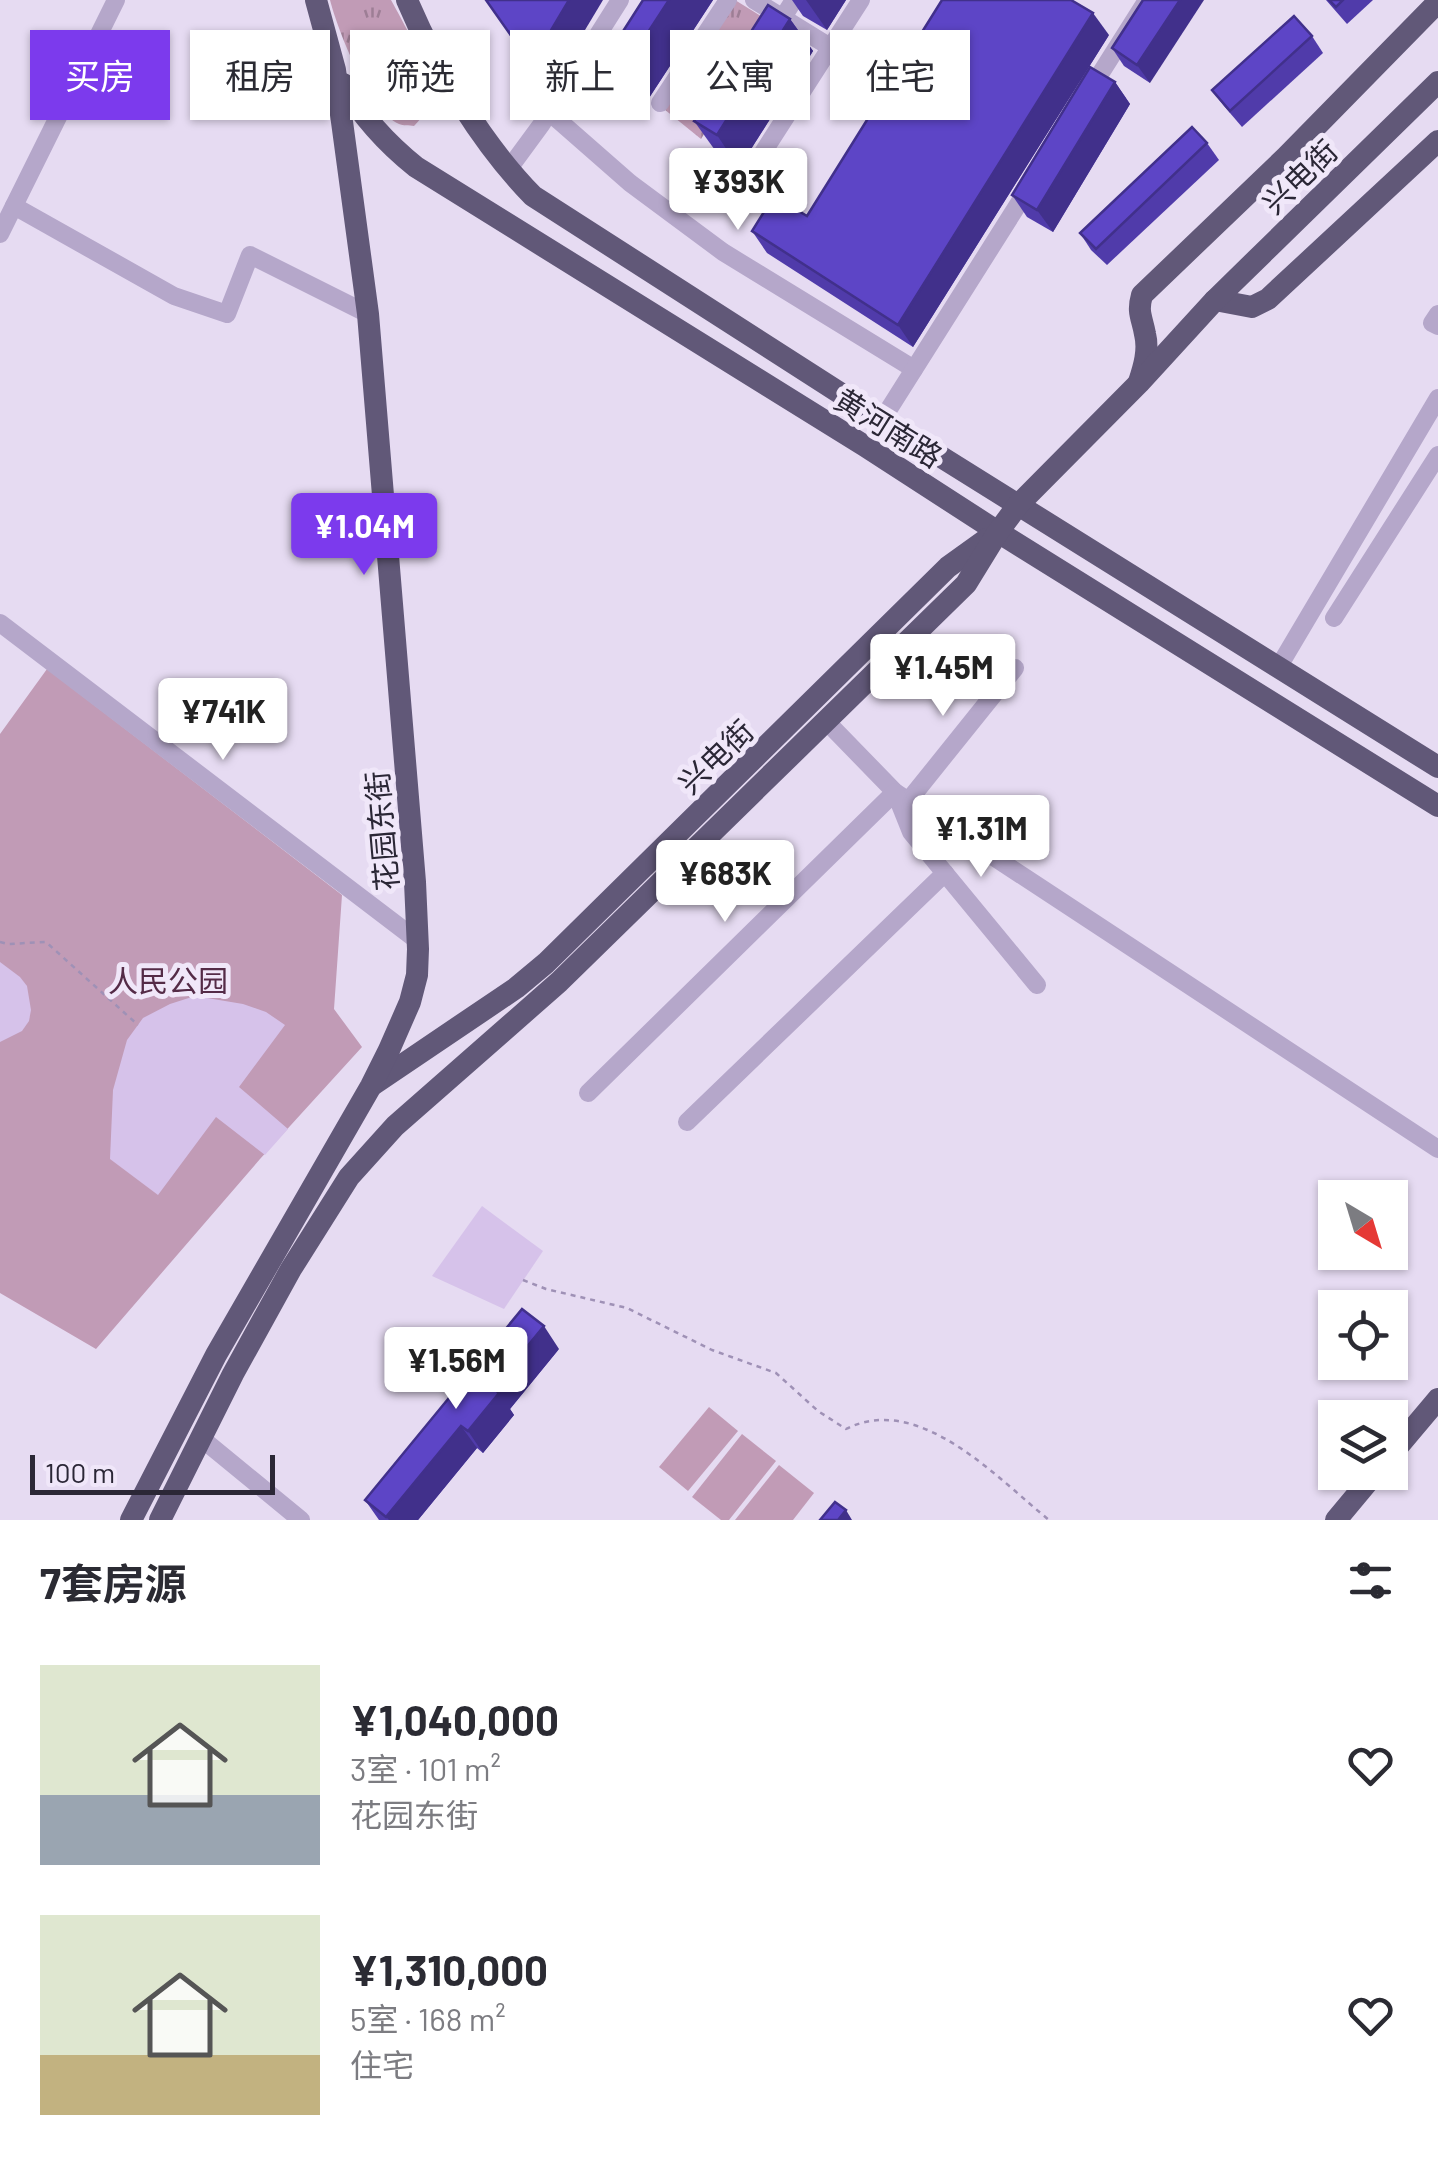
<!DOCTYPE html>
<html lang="zh">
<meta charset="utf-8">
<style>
:root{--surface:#fff;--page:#f2f2f3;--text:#2b2b33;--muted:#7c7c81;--accent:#7c3aed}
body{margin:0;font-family:Barlow,"Noto Sans SC",sans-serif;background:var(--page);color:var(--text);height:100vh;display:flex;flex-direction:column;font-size:38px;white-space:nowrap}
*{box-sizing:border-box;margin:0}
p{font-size:32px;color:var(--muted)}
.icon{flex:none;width:55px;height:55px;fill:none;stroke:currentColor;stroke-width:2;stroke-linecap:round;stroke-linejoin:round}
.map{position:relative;height:1520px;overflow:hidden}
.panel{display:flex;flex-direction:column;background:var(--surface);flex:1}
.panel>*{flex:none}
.guide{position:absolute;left:30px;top:30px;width:1380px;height:90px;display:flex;gap:20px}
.needle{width:65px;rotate:142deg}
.controls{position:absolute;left:1318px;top:1180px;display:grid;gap:20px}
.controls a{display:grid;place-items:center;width:90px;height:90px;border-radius:0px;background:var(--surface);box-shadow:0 2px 8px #0004;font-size:50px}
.scale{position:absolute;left:30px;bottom:25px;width:245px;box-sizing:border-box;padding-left:10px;border:5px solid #2b2736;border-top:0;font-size:28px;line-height:35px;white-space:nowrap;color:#2b2736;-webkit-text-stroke:8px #f0e7f9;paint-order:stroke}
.price{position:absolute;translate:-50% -85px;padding:0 22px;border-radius:10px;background:#fff;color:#222;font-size:32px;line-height:65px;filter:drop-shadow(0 2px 5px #0008)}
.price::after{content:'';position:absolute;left:50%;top:60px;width:30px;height:22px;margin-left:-15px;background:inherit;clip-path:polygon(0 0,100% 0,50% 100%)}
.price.active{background:var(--accent);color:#fff}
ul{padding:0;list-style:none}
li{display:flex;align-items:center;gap:30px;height:250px;padding:0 40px}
li span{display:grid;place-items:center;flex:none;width:280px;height:200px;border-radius:0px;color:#555}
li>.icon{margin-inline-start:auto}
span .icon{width:120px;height:120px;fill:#fffc;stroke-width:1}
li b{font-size:42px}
h2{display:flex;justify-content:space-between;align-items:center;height:120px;padding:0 40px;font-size:42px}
.pill{padding:0 35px;border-radius:0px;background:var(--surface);box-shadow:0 2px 8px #0004;font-size:35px;line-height:90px}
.pill.active{background:var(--accent);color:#fff}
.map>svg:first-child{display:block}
</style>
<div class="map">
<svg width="1438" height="1520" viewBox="0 0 1438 1520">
<defs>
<pattern id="grass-tufts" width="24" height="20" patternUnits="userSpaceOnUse" patternTransform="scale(2.5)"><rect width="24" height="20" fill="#c19bb6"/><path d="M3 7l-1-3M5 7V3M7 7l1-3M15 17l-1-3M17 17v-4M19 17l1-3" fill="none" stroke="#9d7e95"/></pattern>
</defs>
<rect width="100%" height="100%" fill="#e6dbf2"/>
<g fill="url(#grass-tufts)">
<path d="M330 0H391C408 32 449 96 414 126 409 125 403 126 399 124 369 110 338 31 330 0Z"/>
<polygon points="735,0 772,23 701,139 659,105"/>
</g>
<g fill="#c19bb6">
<polygon points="47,669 342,895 334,1009 362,1047 260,1159 96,1349 0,1293 0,734"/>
<polygon points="709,1407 738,1431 688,1491 659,1467"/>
<polygon points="742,1434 776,1461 729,1520 721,1520 692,1497"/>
<polygon points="779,1465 814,1493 793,1520 735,1520"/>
</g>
<g fill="#d6c2ea">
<polygon points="0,962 20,977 27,986 31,1010 29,1021 22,1031 0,1042"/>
<polygon points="195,996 243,1004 266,1012 285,1025 239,1087 288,1129 265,1155 216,1117 158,1195 110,1159 113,1090 127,1040 143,1018 170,1004"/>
<polygon points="482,1206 543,1251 504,1309 432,1276"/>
</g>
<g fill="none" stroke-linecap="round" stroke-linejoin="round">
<g stroke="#9f91b6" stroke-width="2.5" stroke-dasharray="5 5" stroke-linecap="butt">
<polyline points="0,942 8,944 46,942 138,1025"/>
<path d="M523 1280 546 1289 627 1308 712 1350 776 1373 818 1411 846 1429C919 1392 997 1478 1049 1520"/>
</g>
<g stroke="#b5a7ca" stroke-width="18">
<polyline points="754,0 830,47"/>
<polyline points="773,33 794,0"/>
<polyline points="1090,90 1147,0"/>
<polyline points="660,103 728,0"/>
<polyline points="549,112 630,183 723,252 914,369"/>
<polyline points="508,170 541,125 620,0"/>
<polyline points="751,171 861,0"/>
<polyline points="14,206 174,296 227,314 250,255 368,314"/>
<polyline points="0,234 116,0"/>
<polyline points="1438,314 1432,323 1438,326"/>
<polyline points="882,420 1031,184"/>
<polyline points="1334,618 1438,455"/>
<polyline points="0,623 418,941"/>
<polyline points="1278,668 1438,398"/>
<polyline points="825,720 895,792 1438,1149"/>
<polyline points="909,800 1015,668"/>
<polyline points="588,1093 895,792 911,832 1037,985"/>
<polyline points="687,1122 945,873"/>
<polyline points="201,1438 301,1520"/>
</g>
<g stroke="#615878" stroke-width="22">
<path d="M407 0C435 67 483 145 533 196L882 420 1438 767"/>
<path d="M343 84C363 118 386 143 416 167L865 446 998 532 1438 806"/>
<polyline points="1215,300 1252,307 1268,299 1438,141"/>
<path d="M1139 382C1144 367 1149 350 1145 334 1142 317 1137 313 1142 295L1286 157 1438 2"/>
<polyline points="374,1084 516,988 546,963 948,567 987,539"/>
<polyline points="1390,1456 1438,1399"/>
<polyline points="131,1520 216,1355 371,1086 389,1050 410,1002 417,975 418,949 415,882 368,314 335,70 316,0"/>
<polyline points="160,1520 233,1374 291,1269 349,1177 395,1126 559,982 966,584 998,532 1018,505 1139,383 1215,300 1438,82"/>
<polyline points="1336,1520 1376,1472"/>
</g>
</g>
<g fill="#503baa">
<polygon points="643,0 713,0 649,98 629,85 606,53 613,47"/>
<polygon points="792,0 846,0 827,30 803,16"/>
<polygon points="1143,0 1150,83 1124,66 1112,48"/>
<polygon points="1326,0 1373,0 1347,24"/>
<polygon points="790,19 813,51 739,168 717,153 694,121"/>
<polygon points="1109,35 913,347 767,253 752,231 807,216"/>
<polygon points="1312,36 1323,53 1242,127 1224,106 1212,90"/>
<polygon points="1115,82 1130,104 1053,232 1027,217 1012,195"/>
<polygon points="1207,143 1219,160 1107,265 1091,250 1080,233"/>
<polygon points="559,1349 510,1409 514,1415 483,1453 477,1448 418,1520 379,1520 365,1500"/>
</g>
<g fill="#41308b">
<polygon points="569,0 603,0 549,90 531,64"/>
<polygon points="669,0 713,0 649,98 626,66"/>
<polygon points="806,0 846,0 827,30"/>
<polygon points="1180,0 1204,0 1150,83 1137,65"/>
<polygon points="1093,13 1109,35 913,347 898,325"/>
<polygon points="790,19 813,51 739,168 717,135"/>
<polygon points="1115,82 1130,104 1053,232 1037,210"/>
<polygon points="544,1326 559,1349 510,1409 514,1415 483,1453 468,1431 493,1388"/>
<polygon points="461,1426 477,1448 418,1520 389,1520 386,1517"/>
<polygon points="846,1510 852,1520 838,1520"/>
</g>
<g fill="#5d45c6" stroke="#41308b" stroke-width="2.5">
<polygon points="486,0 569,0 531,64"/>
<polygon points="643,0 669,0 626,66 606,53 613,47"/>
<polygon points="942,0 1071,0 1093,13 898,325 752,231 774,196 807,216"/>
<polygon points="1143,0 1180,0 1137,65 1112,48"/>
<polygon points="1329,0 1343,0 1336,7"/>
<polygon points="768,5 790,19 717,135 694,121"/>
<polygon points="1294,16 1312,36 1230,111 1212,90"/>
<polygon points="1090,67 1115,82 1037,210 1012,195"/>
<polygon points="1192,127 1207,143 1096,249 1080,233"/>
<polygon points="522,1309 544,1326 493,1388 499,1393 468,1431 461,1426 386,1517 365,1500"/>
<polygon points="835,1502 846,1510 838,1520 820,1520"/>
</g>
<g text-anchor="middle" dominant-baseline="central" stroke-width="10" stroke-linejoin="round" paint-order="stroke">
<g font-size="30" fill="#2b2736" stroke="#f0e7f9">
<text transform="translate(1299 176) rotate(-44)">兴电街</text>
<text transform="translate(889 427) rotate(32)">黄河南路</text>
<text transform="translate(715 756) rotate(-44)">兴电街</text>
<text transform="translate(381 831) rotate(-95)">花园东街</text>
</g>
<g font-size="30" fill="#542b47" stroke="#f0e7f9">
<text x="168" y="980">人民公园</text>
</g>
</g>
</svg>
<div class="controls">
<a><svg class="needle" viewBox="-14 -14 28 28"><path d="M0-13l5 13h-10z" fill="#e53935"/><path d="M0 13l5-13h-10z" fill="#7c7c81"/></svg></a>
<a><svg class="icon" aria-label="locate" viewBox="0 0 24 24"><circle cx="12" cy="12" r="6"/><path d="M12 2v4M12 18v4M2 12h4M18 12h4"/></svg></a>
<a><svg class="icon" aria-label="layers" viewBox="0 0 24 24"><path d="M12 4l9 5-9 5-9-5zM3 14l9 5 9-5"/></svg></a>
</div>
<div class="scale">100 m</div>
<b class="price" style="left:738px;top:233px">¥393K</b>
<b class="price active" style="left:364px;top:578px">¥1.04M</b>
<b class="price" style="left:943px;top:719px">¥1.45M</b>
<b class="price" style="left:223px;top:763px">¥741K</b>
<b class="price" style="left:981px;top:880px">¥1.31M</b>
<b class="price" style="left:725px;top:925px">¥683K</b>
<b class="price" style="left:456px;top:1412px">¥1.56M</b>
<div class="guide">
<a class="pill active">买房</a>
<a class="pill">租房</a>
<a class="pill">筛选</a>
<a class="pill">新上</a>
<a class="pill">公寓</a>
<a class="pill">住宅</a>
</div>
</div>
<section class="panel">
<h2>7套房源<svg class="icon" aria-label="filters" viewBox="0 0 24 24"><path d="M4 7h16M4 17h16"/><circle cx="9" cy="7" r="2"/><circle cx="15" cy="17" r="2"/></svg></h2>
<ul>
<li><span style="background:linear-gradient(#dfe7d0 65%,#9aa5b1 0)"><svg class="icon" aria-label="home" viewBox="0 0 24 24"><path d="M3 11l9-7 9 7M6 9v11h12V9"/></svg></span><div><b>¥1,040,000</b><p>3室 · 101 m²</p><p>花园东街</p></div><svg class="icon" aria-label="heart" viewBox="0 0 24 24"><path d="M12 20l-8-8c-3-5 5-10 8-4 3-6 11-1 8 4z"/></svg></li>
<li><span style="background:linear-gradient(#dfe7d0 70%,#c2b280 0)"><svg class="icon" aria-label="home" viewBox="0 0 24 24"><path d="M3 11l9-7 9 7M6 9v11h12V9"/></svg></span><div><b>¥1,310,000</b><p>5室 · 168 m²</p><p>住宅</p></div><svg class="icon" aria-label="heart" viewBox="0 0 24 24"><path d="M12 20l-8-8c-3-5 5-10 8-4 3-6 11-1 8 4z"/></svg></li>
</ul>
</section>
